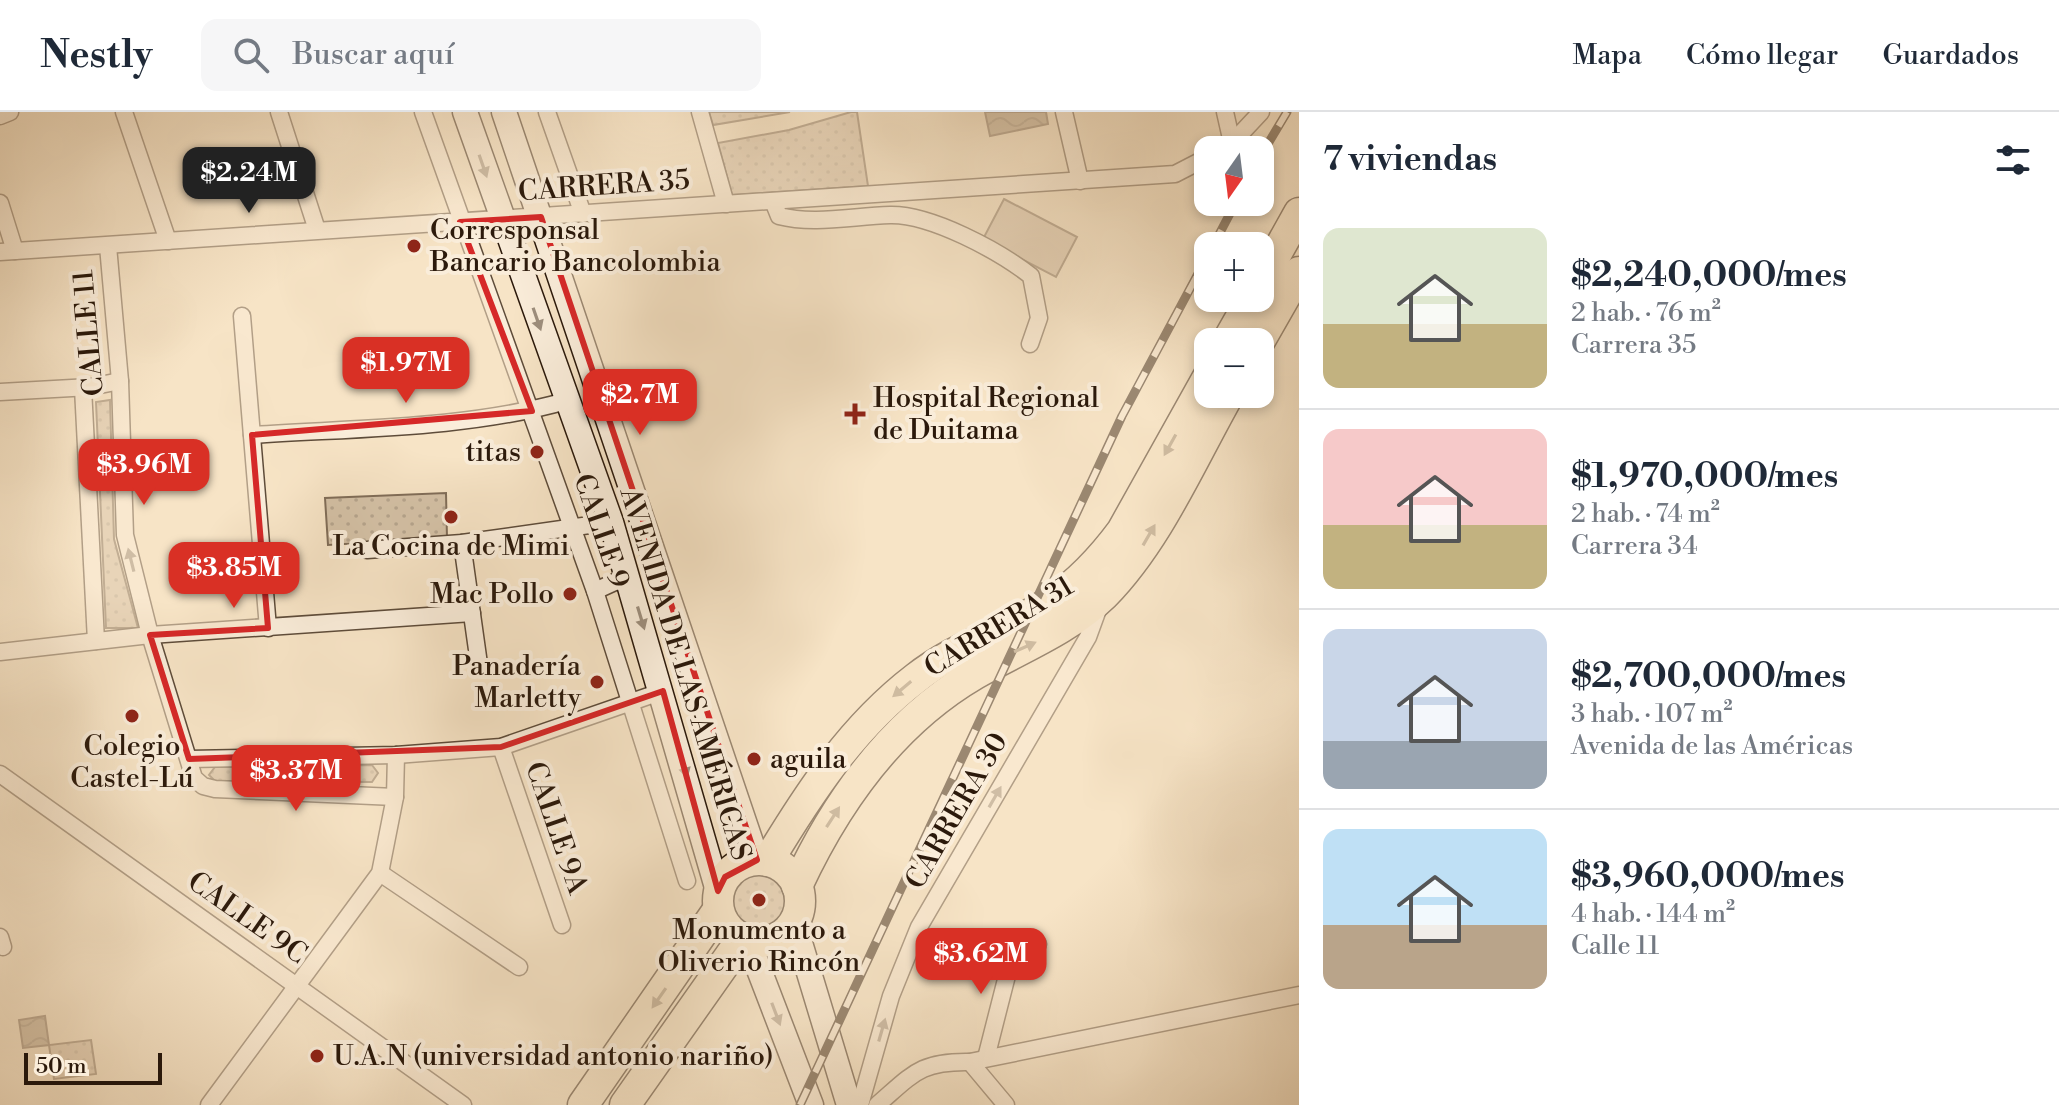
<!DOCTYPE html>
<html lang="es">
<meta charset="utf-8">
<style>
:root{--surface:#fff;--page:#f6f6f7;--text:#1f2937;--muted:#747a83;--line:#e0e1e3;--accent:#d93025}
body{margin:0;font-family:"Libre Bodoni",serif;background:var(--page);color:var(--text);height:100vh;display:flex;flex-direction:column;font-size:30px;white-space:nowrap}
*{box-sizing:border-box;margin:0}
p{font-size:26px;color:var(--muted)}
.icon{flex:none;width:44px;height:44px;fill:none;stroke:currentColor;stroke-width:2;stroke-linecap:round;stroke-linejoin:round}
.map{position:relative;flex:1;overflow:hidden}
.drawer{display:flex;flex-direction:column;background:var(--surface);width:760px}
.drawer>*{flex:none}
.needle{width:52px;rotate:194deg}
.fabs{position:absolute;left:1194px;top:24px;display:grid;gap:16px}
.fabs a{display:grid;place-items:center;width:80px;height:80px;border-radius:16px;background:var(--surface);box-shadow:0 4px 12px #0003;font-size:40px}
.scale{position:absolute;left:24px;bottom:20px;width:138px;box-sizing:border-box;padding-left:8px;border:4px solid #2b190b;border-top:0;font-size:22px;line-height:28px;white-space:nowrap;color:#2b190b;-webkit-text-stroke:6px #faedda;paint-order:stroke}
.price{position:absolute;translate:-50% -68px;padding:0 18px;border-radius:16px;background:var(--accent);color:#fff;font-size:26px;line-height:52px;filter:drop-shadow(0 2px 4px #0008)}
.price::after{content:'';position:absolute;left:50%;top:48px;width:24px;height:18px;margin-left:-12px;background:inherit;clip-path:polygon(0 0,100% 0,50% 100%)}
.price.on{background:#222;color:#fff}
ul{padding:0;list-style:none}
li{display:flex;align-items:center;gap:24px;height:200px;padding:0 24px}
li+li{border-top:2px solid var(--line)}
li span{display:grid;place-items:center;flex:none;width:224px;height:160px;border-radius:16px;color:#555}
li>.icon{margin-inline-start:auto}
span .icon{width:96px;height:96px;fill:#fffc;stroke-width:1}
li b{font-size:34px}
h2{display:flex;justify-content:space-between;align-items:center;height:96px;padding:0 24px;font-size:34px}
header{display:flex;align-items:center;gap:48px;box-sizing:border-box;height:112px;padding:0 40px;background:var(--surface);border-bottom:2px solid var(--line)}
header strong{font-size:38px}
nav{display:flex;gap:44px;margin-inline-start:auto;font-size:28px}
.search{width:560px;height:72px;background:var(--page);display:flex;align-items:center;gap:20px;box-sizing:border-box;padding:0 28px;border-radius:16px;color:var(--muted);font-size:30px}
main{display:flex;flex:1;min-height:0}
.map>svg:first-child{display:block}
</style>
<header>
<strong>Nestly</strong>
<div class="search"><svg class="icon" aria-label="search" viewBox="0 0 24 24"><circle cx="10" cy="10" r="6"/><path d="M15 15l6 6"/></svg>Buscar aquí</div>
<nav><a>Mapa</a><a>Cómo llegar</a><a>Guardados</a></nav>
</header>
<main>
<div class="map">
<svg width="1299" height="993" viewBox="0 0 1299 993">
<defs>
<pattern id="green-dots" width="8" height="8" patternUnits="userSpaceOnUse" patternTransform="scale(2)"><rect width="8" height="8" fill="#d4c1a6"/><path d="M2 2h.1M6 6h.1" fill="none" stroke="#b6a58e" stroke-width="1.8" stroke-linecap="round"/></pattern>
<pattern id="water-waves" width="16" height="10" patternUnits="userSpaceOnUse" patternTransform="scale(2)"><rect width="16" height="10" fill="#b29f86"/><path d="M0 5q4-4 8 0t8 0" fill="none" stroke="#91816c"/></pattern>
</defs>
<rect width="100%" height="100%" fill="#f7e4c6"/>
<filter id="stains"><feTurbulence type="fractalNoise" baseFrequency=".0025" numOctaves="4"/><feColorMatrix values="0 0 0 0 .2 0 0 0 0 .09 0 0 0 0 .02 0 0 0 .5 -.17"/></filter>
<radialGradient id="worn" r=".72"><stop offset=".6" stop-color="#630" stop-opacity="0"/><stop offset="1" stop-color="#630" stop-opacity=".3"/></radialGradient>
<g fill="url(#green-dots)" stroke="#806d58" stroke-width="2">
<polygon points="709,0 790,0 713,13"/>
<polygon points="851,0 857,0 868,74 732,83 718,31 789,18"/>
<polygon points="110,288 114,427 138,516 106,516 96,290"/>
<polygon points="446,381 447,426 328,433 325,386"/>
<polygon points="372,653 378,661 372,670 215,669 209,663 215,655"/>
<circle cx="758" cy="789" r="28"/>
<polygon points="91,928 96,962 54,967 49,933"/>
</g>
<polygon fill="#d4c1a6" stroke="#806d58" stroke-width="2" points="1004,87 1077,125 1056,165 983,127"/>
<g fill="url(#water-waves)" stroke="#7c6955" stroke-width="2">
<polygon points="985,0 1046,0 1048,12 990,24"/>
<polygon points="45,904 49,933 23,936 19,908"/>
</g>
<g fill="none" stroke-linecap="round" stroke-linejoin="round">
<g stroke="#5e4c3a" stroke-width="19">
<g id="street">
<polyline points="124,0 168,129"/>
<polyline points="279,0 317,118"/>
<polyline points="423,0 595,479 687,769"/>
<polyline points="547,0 583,102"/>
<polyline points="700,0 726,92"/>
<polyline points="1064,0 1080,69"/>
<polyline points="1225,0 1232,31"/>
<polyline points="0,4 10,0"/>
<polyline points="1220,38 1232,31 1261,0"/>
<path d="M773 89 779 104C814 113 853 104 890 103 931 102 999 139 1031 164L1039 206 1030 232"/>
<polyline points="0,91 15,139"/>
<polyline points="108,134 120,269 125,423 150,523 194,666 203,674 215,677 395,685"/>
<polyline points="0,140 1175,62 1208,45"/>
<polyline points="242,204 268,516"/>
<polyline points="83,276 96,529"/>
<polyline points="0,280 90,275 120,269"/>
<path d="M252 323C355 316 466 317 566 289"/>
<polyline points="462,431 479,552"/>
<polyline points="367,438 462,431 611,410"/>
<polyline points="595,479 628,464"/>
<polyline points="0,540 150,523 472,501"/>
<polyline points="501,635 562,813"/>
<polyline points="189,647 396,643 501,635 663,579"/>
<polyline points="0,662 463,993"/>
<polyline points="380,761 519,855"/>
<polyline points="0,825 3,835"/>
<polyline points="986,946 1015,832 1038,832"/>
<polyline points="970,950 1006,993"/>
<polyline points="209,993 380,761 395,685 396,643"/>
<polyline points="860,993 891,884 919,815 1088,525 1100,492"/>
<path d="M877 993C913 962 920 949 970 950L1299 883"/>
</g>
</g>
<g stroke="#2b190b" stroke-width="27">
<g id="secondary">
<polyline points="465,0 611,410 718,779"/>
<polyline points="504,0 757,748"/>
<polyline points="794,811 849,993"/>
<polyline points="748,829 811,993"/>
</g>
</g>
<g stroke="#2b190b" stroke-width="33">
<g id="highway">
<polyline points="1260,171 1299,101"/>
<polyline points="1227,230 1252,186"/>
<polyline points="1259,230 1299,160"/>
<circle cx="759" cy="789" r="41"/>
<path d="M768 749C809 681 852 615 916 566 958 533 1010 518 1053 488 1081 469 1102 446 1122 419L1208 265"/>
<path d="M797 774C836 690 893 610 975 562 1018 537 1067 519 1104 483 1158 428 1191 349 1229 282"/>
<polyline points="583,993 718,798"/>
<polyline points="625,993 742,827"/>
</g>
</g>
<use href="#street" stroke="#faedda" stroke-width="16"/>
<use href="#secondary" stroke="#faedda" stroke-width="24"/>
<use href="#highway" stroke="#f7e4c6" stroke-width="30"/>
<g stroke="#2b190b" stroke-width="9">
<g id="rail">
<polyline points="1260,45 1287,0"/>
<polyline points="1213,134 1236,90"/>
<polyline points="800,993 1122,304 1208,143"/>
</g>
</g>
<use href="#rail" stroke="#faedda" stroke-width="6" stroke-dasharray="18" stroke-linecap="butt"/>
</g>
<defs><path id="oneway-solid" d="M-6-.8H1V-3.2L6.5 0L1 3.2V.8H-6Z" transform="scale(2)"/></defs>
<g fill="#9d8e7d">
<use href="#oneway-solid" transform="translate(483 54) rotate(71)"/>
<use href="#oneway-solid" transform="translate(537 207) rotate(71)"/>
<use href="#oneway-solid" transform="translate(131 448) rotate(-104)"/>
<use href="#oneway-solid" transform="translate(641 506) rotate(73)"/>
<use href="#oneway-solid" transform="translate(684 654) rotate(74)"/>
<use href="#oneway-solid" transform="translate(995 685) rotate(-60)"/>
<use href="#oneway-solid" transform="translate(776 902) rotate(69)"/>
<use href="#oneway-solid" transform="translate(882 918) rotate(-74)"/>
</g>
<g fill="#9b8972">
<use href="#oneway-solid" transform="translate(1170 333) rotate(119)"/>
<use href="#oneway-solid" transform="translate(1149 423) rotate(-60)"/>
<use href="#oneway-solid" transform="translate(1025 535) rotate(-24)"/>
<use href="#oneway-solid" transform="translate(902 577) rotate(140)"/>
<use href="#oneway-solid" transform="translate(833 705) rotate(-57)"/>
<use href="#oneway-solid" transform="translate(659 886) rotate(125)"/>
</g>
<path d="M0 0H1299V993H0ZM541 105 757 748 725 765 718 779 663 579 501 635 189 647 150 523 268 516 252 323 532 299 460 110Z" fill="#f7e4c6" fill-opacity=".55" fill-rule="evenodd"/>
<path fill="none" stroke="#d62828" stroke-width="6" stroke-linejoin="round" d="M541 105 757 748 725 765 718 779 663 579 501 635 189 647 150 523 268 516 252 323 532 299 460 110Z"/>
<g fill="#8f2418" stroke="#faedda" stroke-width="3">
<circle cx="414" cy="134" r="8"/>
<path d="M851 290h8v8h8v8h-8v8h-8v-8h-8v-8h8z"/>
<circle cx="537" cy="340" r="8"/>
<circle cx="451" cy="405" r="8"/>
<circle cx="570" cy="482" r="8"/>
<circle cx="597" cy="570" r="8"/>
<circle cx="132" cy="604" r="8"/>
<circle cx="754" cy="647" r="8"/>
<circle cx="759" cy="788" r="8"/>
<circle cx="317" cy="944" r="8"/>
</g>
<g text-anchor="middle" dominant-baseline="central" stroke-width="8" stroke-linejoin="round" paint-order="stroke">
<g font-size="28" fill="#2b190b" stroke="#faedda">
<text transform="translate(604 74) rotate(-4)">CARRERA 35</text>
<text transform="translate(89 221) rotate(-95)">CALLE 11</text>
<text transform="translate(601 419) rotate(71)">CALLE 9</text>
<text transform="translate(999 515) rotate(-31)">CARRERA 31</text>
<text transform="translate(685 562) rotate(73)">AVENIDA DE LAS AMÉRICAS</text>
<text transform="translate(957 699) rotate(-60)">CARRERA 30</text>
<text transform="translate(556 716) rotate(71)">CALLE 9A</text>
<text transform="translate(247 806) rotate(35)">CALLE 9C</text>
</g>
<g font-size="28" fill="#2b190b" stroke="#faedda" text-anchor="start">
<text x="430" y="118">Corresponsal<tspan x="430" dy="32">Bancario Bancolombia</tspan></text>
<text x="873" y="286">Hospital Regional<tspan x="873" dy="32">de Duitama</tspan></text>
<text x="521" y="340" text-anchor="end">titas</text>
<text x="451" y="434" text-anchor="middle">La Cocina de Mimi</text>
<text x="554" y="482" text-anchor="end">Mac Pollo</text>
<text x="581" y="554" text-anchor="end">Panadería<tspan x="581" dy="32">Marletty</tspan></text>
<text x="132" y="634" text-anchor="middle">Colegio<tspan x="132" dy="32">Castel-Lú</tspan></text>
<text x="770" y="647">aguila</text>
<text x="759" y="818" text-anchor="middle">Monumento a<tspan x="759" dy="32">Oliverio Rincón</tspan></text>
<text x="333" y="944">U.A.N (universidad antonio nariño)</text>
</g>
</g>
<rect width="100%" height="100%" filter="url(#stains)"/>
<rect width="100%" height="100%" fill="url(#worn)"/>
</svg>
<div class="fabs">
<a><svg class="needle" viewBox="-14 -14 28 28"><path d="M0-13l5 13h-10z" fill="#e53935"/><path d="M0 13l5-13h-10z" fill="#747a83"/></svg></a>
<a>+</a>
<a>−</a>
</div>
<div class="scale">50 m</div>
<b class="price on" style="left:249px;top:103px">$2.24M</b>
<b class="price" style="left:406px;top:293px">$1.97M</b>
<b class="price" style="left:640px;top:325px">$2.7M</b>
<b class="price" style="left:144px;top:395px">$3.96M</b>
<b class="price" style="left:234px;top:498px">$3.85M</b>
<b class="price" style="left:296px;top:701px">$3.37M</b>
<b class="price" style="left:981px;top:884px">$3.62M</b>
</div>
<section class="drawer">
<h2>7 viviendas<svg class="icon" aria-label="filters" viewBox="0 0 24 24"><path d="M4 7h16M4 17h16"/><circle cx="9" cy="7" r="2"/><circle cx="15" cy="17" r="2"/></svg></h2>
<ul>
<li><span style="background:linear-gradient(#dfe7d0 60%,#c2b280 0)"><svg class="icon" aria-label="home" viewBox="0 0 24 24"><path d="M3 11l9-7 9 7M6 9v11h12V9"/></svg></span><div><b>$2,240,000/mes</b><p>2 hab. · 76 m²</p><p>Carrera 35</p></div></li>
<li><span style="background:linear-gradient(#f6c9c9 60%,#c2b280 0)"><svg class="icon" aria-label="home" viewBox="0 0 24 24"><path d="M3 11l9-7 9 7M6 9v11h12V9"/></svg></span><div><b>$1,970,000/mes</b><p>2 hab. · 74 m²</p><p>Carrera 34</p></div></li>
<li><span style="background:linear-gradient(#c9d6e8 70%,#9aa5b1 0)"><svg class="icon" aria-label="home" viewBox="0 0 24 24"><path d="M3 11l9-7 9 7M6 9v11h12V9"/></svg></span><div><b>$2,700,000/mes</b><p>3 hab. · 107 m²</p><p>Avenida de las Américas</p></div></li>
<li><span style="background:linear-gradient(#bfe0f5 60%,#b9a48a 0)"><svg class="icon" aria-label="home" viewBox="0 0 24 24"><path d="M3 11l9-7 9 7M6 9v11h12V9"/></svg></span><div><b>$3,960,000/mes</b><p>4 hab. · 144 m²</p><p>Calle 11</p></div></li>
</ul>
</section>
</main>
